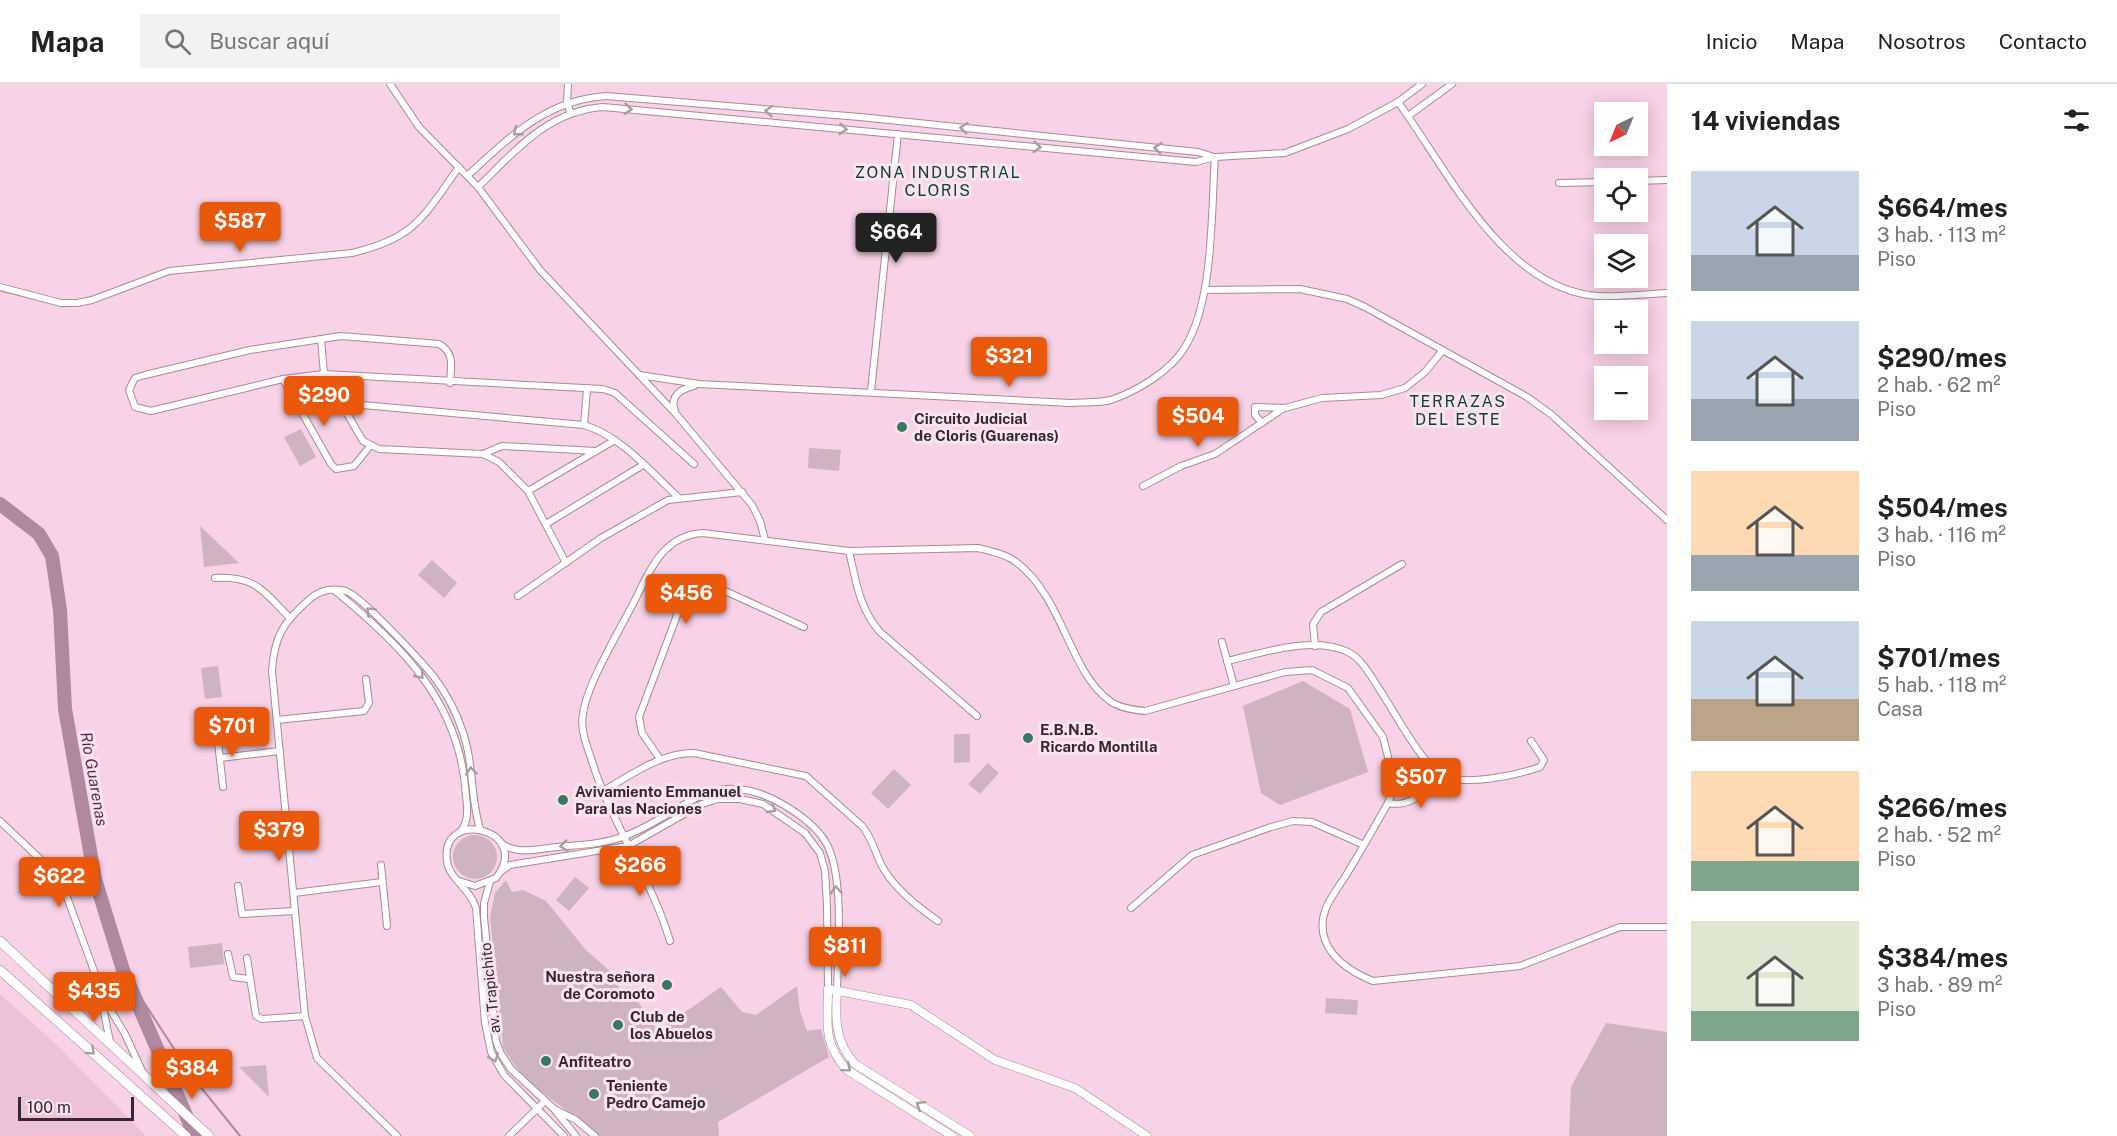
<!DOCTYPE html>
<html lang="es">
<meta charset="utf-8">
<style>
:root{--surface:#fff;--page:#f2f2f2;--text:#222;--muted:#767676;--line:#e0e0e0;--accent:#ea580c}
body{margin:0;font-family:"Public Sans",sans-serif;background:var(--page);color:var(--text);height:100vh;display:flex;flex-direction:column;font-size:22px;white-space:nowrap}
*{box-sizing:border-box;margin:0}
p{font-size:20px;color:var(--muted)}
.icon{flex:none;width:33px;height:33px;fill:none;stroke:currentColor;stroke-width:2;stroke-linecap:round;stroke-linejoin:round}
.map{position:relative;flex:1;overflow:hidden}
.sheet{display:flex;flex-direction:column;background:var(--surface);width:450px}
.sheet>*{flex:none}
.needle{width:39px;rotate:223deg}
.controls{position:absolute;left:1594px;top:18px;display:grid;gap:12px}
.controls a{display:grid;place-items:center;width:54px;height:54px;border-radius:0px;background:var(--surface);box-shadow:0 3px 15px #0003;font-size:30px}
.scale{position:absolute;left:18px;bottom:15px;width:116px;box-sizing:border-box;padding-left:6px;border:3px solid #362830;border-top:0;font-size:16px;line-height:21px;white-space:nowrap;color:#362830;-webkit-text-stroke:4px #fbe4f0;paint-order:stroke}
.price{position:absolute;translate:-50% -51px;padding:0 14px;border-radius:6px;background:var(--accent);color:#fff;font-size:20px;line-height:39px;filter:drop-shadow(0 2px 3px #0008)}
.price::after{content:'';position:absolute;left:50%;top:36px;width:18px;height:14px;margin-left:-9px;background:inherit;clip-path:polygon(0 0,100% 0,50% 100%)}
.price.active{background:#222;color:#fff}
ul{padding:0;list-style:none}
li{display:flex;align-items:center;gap:18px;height:150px;padding:0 24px}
li span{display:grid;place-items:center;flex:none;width:168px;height:120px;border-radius:0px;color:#555}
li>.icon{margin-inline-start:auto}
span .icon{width:72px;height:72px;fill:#fffc;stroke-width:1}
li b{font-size:26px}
h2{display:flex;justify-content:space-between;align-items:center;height:72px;padding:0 24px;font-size:26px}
header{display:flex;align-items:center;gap:36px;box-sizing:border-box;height:84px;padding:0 30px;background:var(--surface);border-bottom:2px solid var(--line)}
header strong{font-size:28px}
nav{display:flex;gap:33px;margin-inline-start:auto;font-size:21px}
.search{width:420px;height:54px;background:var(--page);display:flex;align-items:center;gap:15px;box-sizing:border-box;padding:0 21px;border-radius:0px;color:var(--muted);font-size:22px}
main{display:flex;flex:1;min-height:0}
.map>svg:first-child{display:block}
</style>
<header>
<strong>Mapa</strong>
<div class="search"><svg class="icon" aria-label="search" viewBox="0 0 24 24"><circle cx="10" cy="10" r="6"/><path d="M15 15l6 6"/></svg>Buscar aquí</div>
<nav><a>Inicio</a><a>Mapa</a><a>Nosotros</a><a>Contacto</a></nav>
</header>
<main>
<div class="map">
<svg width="1667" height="1052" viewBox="0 0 1667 1052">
<rect width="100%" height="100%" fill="#f8d2e6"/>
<polygon fill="#edc2d9" points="0,910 58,962 146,1052 0,1052"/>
<g fill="#ceb3c0">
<polygon points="301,345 316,373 300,382 284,353"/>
<polygon points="809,364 841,366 839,387 808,384"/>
<polygon points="200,442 239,479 204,483"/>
<polygon points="432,476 457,499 444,514 418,491"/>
<polygon points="218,582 222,613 205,615 201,584"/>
<polygon points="1303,597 1350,625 1368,688 1280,721 1261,709 1243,622"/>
<polygon points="954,650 970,650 970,678 954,679"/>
<polygon points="988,679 999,689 980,710 968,700"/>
<polygon points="894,685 911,701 888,725 871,709"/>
<circle cx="475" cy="773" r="22"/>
<polygon points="575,793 589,804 569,827 556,816"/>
<path d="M506 796 512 808 523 806 546 817 586 866 611 888 621 907 628 903 658 947 721 903 742 928 756 931 797 902 800 927 807 947 821 945 829 973 718 1038 719 1052H598C566 1022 523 1003 503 963L490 833 495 809Z"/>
<polygon points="222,859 224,880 190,884 188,863"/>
<polygon points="1326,914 1358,916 1357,931 1325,929"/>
<polygon points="1606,939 1667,948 1667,1052 1569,1052 1571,1003"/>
<polygon points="266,981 269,1013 239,983"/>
</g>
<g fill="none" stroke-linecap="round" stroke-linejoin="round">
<polyline stroke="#b0899e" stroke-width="2" points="123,886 191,991 240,1052"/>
<polyline stroke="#b0899e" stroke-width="14" points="0,420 39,450 52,472 60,526 65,625 95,795 123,886 195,1052"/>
<g stroke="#aa889a" stroke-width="8">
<g id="minor">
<polyline points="390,0 419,43 478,103 540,186 676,330 752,421 760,437 765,456"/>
<polyline points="568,0 567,18 570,28"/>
<path d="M1398 18C1447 85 1504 206 1598 212 1621 213 1645 210 1667 209"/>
<polyline points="1408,32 1452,0"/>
<path d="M468 91C510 53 546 16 606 12L860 33 1198 68 1214 73"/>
<polyline points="1638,97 1667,96"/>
<polyline points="1559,99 1605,98"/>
<path d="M478 103C516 66 548 27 603 23L1196 78 1215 73 1285 69 1348 45 1398 18 1422 0"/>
<path d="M0 203 61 219H77L92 216 169 187 352 169C416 154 423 133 459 83"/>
<polyline points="1205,206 1300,205 1347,215 1365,223 1527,313 1552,331 1667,436"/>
<polyline points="321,255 324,290 363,357 379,365 483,370 499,378 528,407 566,479"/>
<path d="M639 291 699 300 1070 319C1083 318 1099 319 1111 316 1137 307 1171 287 1185 263 1214 216 1211 129 1215 73"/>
<polyline points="283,295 331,380 336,385 354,382 370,362"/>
<path d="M450 299C451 282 455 269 439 260L341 252 250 266 145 291 135 294 129 306 135 323 151 327 283 295 324 290 603 305 615 309 694 380"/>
<polyline points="871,307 898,50"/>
<path d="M340 319 584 341C621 352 650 387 678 413"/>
<path d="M675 327C669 312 681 305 694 302"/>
<polyline points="1262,339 1255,331 1255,323 1285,324 1322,314 1381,311 1405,304 1425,288 1443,266"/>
<polyline points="584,341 587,305"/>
<polyline points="483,370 502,362 596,367"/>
<polyline points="1143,402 1181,382 1215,370 1284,324"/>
<polyline points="528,407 615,356"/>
<polyline points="546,440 643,381"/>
<path d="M849 467C856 497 859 524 880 548L977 632"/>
<path d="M215 494C256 492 262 506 290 534"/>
<path d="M334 506C399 559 457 615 465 702 466 717 471 734 461 747"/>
<polyline points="518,512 601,454 668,416 742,408"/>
<polyline points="1222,558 1234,602"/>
<polyline points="1315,562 1313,540 1321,528 1402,480"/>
<path d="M1227 577C1263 569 1313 551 1348 568 1362 575 1370 591 1378 603 1392 624 1422 680 1441 691 1464 703 1517 691 1540 683L1544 676 1531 657"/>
<polyline points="277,636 364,627 369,619 366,595"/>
<polyline points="217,649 223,703"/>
<polyline points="220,674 280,667"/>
<path d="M660 675 642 649 639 633 682 518C689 506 698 499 712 501L804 543"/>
<path d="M601 708C630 692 659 669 694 669L806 692 862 742C873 755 875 770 883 784 896 806 918 823 938 837"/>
<path d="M1388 719C1412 724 1426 706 1443 692"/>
<polyline points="0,737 60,794 105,917 125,950 142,987"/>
<path d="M501 759C515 770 532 766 549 764 574 761 602 761 625 752 687 728 713 679 784 721 799 730 816 743 825 757 845 789 838 868 837 906"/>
<polyline points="381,781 387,842"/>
<polyline points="500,788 510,781 522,779 628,762 702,720 718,715 740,715 763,720 805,749 820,769 825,787 827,821 828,905"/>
<path d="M459 797 475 802 496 794C534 745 439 723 447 777 449 795 470 804 476 824L485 939 491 968 504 991 564 1052"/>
<polyline points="490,798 484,819 484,833 496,957 501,970 511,985 553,1024 576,1052"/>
<polyline points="238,802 242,830 295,827"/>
<polyline points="294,809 382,798"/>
<polyline points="1131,824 1192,771 1271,743 1293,737 1312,738 1364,761"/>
<path d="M670 857C651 793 610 738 591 674 586 660 580 644 583 630 587 599 621 544 636 514 651 483 665 451 703 449L849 467 978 464C990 467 1006 470 1016 478 1064 514 1069 588 1110 617 1119 624 1134 626 1145 627L1285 588 1312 586 1348 604 1383 653 1395 701 1388 719C1375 742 1362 765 1348 788 1341 800 1331 812 1326 824 1312 861 1343 885 1373 897L1520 882 1620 843H1667"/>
<polyline points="228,870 233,893 249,895"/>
<polyline points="247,874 256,932 262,935 305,932"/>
<polyline points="105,918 104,928 110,958"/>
<polyline points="556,1026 576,1036 595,1052"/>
<path d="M397 1052 317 974 305 932 272 587C274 552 284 537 311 514 321 506 334 504 346 507 361 512 422 578 434 593 446 609 456 627 462 646 474 678 470 713 480 745"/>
<polyline points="509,1052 545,1017"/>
</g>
</g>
<g stroke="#aa889a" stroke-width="9">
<g id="tertiary">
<path d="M837 906C835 935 835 958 855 980L970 1052"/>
<path d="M952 1052 847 986C822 959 828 938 828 905L911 921 995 976 1075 1004 1147 1052"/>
</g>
</g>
<g stroke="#aa889a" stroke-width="10">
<g id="secondary">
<polyline points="0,857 209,1052"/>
<polyline points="0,886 186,1052"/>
</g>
</g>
<use href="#minor" stroke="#fff" stroke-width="6"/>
<use href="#tertiary" stroke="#fff" stroke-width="8"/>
<use href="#secondary" stroke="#fff" stroke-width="9"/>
</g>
<defs><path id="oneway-chevron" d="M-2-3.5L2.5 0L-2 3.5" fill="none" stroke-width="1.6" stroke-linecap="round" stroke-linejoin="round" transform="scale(1.5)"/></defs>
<g stroke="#a59ea2">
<use href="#oneway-chevron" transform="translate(628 25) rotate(5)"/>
<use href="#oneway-chevron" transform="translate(769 27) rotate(-175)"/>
<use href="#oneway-chevron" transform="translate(964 44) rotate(-174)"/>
<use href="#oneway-chevron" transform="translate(843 45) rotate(5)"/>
<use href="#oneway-chevron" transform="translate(517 48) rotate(142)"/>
<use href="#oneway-chevron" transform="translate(1037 63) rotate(5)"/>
<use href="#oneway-chevron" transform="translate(1158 64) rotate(-174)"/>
<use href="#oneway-chevron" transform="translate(370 527) rotate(-135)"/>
<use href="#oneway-chevron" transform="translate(420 591) rotate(51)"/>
<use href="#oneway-chevron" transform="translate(471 687) rotate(-96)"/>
<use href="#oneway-chevron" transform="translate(772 725) rotate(31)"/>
<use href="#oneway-chevron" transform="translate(564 762) rotate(173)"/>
<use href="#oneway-chevron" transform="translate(836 806) rotate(-93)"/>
<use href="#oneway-chevron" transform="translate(91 967) rotate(42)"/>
<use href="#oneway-chevron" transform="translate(494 974) rotate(69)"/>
<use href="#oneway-chevron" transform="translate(847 984) rotate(40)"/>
<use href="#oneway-chevron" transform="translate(920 1021) rotate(-148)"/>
</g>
<g fill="#3a7762" stroke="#fbe4f0" stroke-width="2">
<circle cx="902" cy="343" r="6"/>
<circle cx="1028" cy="654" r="6"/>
<circle cx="563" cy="716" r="6"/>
<circle cx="667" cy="901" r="6"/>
<circle cx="618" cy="941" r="6"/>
<circle cx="546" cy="977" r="6"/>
<circle cx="594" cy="1010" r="6"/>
</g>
<g text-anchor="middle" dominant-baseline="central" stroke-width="6" stroke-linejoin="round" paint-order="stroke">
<g font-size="15" font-weight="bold" fill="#362830" stroke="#fbe4f0" text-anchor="start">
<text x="914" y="334">Circuito Judicial<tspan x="914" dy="17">de Cloris (Guarenas)</tspan></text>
<text x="1040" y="645">E.B.N.B.<tspan x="1040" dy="17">Ricardo Montilla</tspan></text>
<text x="575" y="707">Avivamiento Emmanuel<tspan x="575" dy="17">Para las Naciones</tspan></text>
<text x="655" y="892" text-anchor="end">Nuestra señora<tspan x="655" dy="17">de Coromoto</tspan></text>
<text x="630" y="932">Club de<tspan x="630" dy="17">los Abuelos</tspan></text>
<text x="558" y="977">Anfiteatro</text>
<text x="606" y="1001">Teniente<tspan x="606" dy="17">Pedro Camejo</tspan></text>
</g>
<g font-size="15" fill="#362830" stroke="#fbe4f0">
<text transform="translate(490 904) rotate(-96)">av. Trapichito</text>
</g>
<g font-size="16" letter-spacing="1.5" fill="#0d4131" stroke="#fbe4f0">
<text x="938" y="88">ZONA INDUSTRIAL<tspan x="938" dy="18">CLORIS</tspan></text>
<text x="1458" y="317">TERRAZAS<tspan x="1458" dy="18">DEL ESTE</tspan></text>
</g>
<g font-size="16" font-style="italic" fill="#5f2b4a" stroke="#fbe4f0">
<text transform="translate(94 695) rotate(80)">Río Guarenas</text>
</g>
</g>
</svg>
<div class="controls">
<a><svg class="needle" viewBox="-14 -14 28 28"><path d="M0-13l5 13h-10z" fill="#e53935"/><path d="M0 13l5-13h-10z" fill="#767676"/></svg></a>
<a><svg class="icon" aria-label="locate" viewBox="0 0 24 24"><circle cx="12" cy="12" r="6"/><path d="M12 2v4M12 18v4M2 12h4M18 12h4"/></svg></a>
<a><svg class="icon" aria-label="layers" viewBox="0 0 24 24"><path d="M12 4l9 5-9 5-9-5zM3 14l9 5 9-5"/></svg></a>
<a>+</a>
<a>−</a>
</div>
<div class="scale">100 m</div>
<b class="price" style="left:240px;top:169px">$587</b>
<b class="price active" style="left:896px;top:180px">$664</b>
<b class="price" style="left:1009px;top:304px">$321</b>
<b class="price" style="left:324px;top:343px">$290</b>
<b class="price" style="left:1198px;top:364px">$504</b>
<b class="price" style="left:686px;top:541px">$456</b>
<b class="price" style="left:232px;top:674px">$701</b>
<b class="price" style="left:1421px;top:725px">$507</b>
<b class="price" style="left:279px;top:778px">$379</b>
<b class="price" style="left:640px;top:813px">$266</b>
<b class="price" style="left:59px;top:824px">$622</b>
<b class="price" style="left:845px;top:894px">$811</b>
<b class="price" style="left:94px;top:939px">$435</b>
<b class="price" style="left:192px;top:1016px">$384</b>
</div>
<section class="sheet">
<h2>14 viviendas<svg class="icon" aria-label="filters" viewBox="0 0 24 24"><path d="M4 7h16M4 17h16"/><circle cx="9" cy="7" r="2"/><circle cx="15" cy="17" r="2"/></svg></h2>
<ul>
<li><span style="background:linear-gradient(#c9d6e8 70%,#9aa5b1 0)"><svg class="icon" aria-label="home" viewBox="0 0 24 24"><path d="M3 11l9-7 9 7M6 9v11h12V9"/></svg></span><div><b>$664/mes</b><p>3 hab. · 113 m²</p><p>Piso</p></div></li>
<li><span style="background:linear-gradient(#c9d6e8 65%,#9aa5b1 0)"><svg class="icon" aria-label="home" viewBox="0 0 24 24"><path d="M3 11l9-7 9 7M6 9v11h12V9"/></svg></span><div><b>$290/mes</b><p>2 hab. · 62 m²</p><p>Piso</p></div></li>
<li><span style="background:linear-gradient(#ffd9b3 70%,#9aa5b1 0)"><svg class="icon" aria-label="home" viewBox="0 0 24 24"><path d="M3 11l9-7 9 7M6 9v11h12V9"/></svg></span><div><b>$504/mes</b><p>3 hab. · 116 m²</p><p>Piso</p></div></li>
<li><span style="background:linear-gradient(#c9d6e8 65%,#b9a48a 0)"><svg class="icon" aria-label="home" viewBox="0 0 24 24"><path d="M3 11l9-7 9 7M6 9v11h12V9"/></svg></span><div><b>$701/mes</b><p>5 hab. · 118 m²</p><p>Casa</p></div></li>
<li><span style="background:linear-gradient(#ffd9b3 75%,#7fa58c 0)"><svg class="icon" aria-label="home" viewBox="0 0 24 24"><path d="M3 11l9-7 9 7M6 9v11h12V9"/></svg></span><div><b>$266/mes</b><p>2 hab. · 52 m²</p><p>Piso</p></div></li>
<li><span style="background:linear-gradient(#dfe7d0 75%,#7fa58c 0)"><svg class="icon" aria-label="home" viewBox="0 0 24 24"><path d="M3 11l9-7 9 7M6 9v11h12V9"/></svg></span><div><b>$384/mes</b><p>3 hab. · 89 m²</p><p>Piso</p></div></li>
</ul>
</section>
</main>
